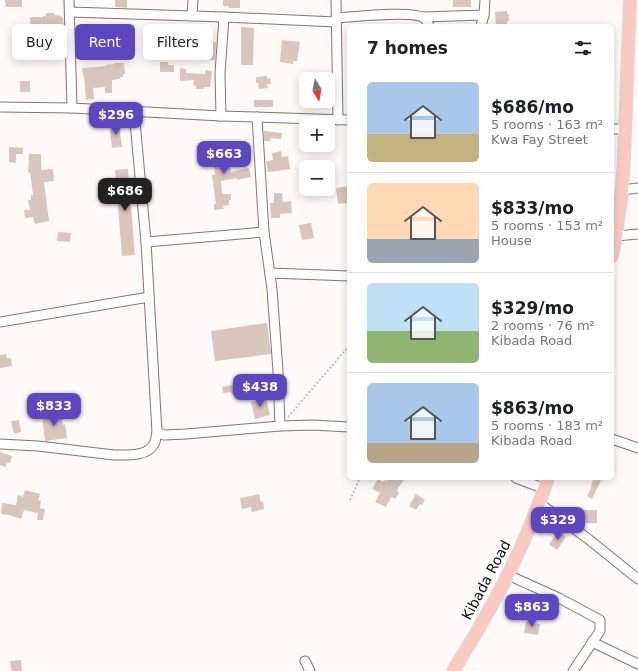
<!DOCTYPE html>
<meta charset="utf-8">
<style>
:root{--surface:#fff;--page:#f6f6f6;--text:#202124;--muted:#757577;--line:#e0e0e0;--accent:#5b48c0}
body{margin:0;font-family:"DejaVu Sans",sans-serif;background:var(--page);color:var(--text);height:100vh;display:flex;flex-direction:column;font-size:15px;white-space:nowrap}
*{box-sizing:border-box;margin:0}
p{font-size:13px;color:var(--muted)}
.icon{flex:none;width:22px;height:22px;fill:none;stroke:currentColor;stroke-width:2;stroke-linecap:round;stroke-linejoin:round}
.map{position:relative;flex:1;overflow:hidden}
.details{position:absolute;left:347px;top:24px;width:267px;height:456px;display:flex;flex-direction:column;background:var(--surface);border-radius:6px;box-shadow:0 2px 10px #0003}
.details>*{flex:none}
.top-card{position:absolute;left:12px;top:24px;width:275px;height:36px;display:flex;gap:8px}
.needle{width:26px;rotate:170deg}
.tools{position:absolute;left:299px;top:72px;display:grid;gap:8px}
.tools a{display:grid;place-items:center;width:36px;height:36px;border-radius:6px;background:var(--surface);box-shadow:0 2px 10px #0003;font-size:20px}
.price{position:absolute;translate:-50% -34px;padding:0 9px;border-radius:8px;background:var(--accent);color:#fff;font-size:13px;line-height:26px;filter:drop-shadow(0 1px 2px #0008)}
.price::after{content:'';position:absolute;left:50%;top:24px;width:12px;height:9px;margin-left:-6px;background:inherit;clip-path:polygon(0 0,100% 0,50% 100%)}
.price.on{background:#222;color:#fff}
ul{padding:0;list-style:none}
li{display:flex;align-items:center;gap:12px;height:100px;padding:0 20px}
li+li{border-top:1px solid var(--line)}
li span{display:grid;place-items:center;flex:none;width:112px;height:80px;border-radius:6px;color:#555}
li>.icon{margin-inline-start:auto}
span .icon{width:48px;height:48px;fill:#fffc;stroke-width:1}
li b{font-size:17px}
h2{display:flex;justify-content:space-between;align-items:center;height:48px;padding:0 20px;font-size:17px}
.tag{padding:0 14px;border-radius:6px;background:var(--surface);box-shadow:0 2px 10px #0003;font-size:14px;line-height:36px}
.tag.on{background:var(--accent);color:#fff}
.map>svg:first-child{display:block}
</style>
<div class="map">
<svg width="638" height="671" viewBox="0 0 638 671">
<rect width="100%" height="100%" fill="#fefaf8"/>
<g fill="#d8c5bc">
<polygon points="5,0 22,0 22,7 6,7"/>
<polygon points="115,0 127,0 127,8 115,7"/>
<polygon points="223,0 240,0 240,8 228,8 229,6 223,6"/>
<rect x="453" y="0" width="18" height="7"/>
<polygon points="507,11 507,14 509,14 509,21 507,21 507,26 496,26 495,12"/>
<polygon points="46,13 54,13 54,15 61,16 61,17 63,17 64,29 62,29 62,31 54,31 54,29 42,29 42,53 32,53 30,17 43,17 43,16 46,16"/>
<polygon points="241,27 254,28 253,65 241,65"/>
<polygon points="282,40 300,42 297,61 293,61 293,64 280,62"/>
<polygon points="206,42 216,42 215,60 207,60"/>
<polygon points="160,62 168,62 168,65 174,65 174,72 160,72"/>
<polygon points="115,63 124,63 125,74 123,74 123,77 120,77 120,79 112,80 112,93 105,93 105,87 93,88 94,99 86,100 84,76 83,76 82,68 106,66 106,65 115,64"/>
<polygon points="180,68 186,69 186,73 205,74 205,70 212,71 210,87 204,87 204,89 196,89 196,86 193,85 194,80 180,81"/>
<polygon points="267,76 267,79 270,78 271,84 267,84 268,88 259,89 258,83 256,83 256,77"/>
<rect x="20" y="81" width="10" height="11"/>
<rect x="254" y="100" width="19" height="7"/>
<polygon points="111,124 119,125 122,147 112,148 110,132"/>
<polygon points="264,131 282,133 281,139 270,138 270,141 264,141"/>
<polygon points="228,144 231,172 249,168 251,177 237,180 237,178 221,181 222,194 231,194 231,200 229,200 229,205 223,206 224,209 214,210 214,204 216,204 212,175 215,175 212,146"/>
<polygon points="9,147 23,148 23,154 16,154 16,163 9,162"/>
<polygon points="281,151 282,157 288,156 290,169 268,172 266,161 273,160 272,153"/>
<polygon points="29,154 41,154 41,170 53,169 54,181 44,182 49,221 35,224 33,217 25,218 24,210 30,210 28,200 31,200 31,195 33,195 30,172 28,173"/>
<polygon points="128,169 135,255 122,256 115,170"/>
<polygon points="349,186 349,203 338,204 336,188"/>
<polygon points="274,193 282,193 283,202 291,201 292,213 280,214 280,218 271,218 270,203 274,203"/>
<polygon points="311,223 314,238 302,240 299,225"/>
<polygon points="58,232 71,233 70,242 57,241"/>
<polygon points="267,323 271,354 215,361 211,331"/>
<polygon points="6,354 7,358 11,358 12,366 0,368 0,355"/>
<polygon points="243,383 244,392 232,394 231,392 223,393 222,387"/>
<polygon points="266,398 270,415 255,419 251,402"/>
<polygon points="58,413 59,419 62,418 63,425 65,424 67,438 45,441 42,414"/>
<polygon points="19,420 21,432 14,434 11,421"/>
<polygon points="0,452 12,456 10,463 7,463 6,467 0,465"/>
<polygon points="389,478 405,478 397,490 399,493 395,499 391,497 386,507 375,502 380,493 372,489 378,479 383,482 384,480 387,481"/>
<polygon points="594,478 602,478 592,499 587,496 592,486 591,485"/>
<polygon points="25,490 40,494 38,500 41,501 40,508 45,509 43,520 37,520 38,513 24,510 21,519 9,515 1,514 2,503 16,505 18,495 23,497"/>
<polygon points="259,494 261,502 263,501 264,509 252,512 251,507 242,509 240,498"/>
<polygon points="416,494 425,500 422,505 420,504 416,510 409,506"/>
<rect x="581" y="510" width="16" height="13"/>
<polygon points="559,531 566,537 557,550 549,544"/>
<polygon points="526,622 540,624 538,635 524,633"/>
<polygon points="21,660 22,671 12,671 10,661"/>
</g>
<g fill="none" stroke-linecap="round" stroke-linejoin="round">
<g stroke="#86746c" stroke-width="11">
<g id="minor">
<polyline points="69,0 72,108"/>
<polyline points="336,0 338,120"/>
<polyline points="70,12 224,17 336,22"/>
<polyline points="192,16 193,0"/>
<polyline points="423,17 484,15"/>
<path d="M336 18C353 17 413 10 424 18 427 20 428 23 429 26"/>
<polyline points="481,26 484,15 485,0"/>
<polyline points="0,107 72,108 221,116 349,120"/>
<polyline points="134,111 146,242 157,432 164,435 186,434 280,426 312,425 349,427"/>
<polyline points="221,116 220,73 224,17"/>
<polyline points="257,117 264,232 272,289 278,371 280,426"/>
<polyline points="612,129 625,129"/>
<polyline points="622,190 638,188"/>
<polyline points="616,236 638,234"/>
<polyline points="146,242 264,232"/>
<polyline points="270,273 349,276"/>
<polyline points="0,322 149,297"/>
<polyline points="612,439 638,448"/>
<path d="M0 444 38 446 114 455C126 455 147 457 154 444 156 441 156 436 157 432"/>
<polyline points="516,478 545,489"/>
<polyline points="539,503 587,538 638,579"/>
<polyline points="508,575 559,598 600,620 600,631 573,671"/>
<polyline points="592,642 638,664"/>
<polyline points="305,661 310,671"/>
</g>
</g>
<g stroke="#d9d8d8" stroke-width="14">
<g id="major">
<polyline points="612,256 616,236 622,190 624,157 630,0"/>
<path d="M453 671C478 631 502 590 521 547 531 524 540 501 548 478"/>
</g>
</g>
<g stroke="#b7b2b0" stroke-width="1.5" stroke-dasharray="2 2" stroke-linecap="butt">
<polyline points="288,417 349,346"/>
<polyline points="350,500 360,478"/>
</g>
<use href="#minor" stroke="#fff" stroke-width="9"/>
<use href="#major" stroke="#facac1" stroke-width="12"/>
</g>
<g text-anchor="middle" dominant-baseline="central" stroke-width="4" stroke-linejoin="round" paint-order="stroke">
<g font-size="14" fill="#120c09" stroke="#fff">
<text transform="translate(486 580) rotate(-62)">Kibada Road</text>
</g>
</g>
</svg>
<div class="tools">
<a><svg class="needle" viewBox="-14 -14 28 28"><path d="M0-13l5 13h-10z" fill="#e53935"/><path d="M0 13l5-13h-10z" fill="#757577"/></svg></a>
<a>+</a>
<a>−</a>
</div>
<b class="price" style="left:116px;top:136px">$296</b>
<b class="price" style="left:224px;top:175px">$663</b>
<b class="price on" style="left:125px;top:212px">$686</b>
<b class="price" style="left:260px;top:408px">$438</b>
<b class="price" style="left:54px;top:427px">$833</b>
<b class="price" style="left:558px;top:541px">$329</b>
<b class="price" style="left:532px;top:628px">$863</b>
<div class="top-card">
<a class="tag">Buy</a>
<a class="tag on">Rent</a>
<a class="tag">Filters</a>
</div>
<section class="details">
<h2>7 homes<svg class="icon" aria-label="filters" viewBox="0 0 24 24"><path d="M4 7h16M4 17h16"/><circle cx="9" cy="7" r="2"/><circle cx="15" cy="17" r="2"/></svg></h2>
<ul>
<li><span style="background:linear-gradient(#a9c7e8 65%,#c2b280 0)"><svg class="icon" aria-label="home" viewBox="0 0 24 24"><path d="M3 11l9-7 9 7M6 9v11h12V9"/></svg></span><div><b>$686/mo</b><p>5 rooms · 163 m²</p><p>Kwa Fay Street</p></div></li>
<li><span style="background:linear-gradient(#ffd9b3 70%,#9aa5b1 0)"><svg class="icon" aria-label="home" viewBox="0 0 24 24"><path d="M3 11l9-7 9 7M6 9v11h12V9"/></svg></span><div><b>$833/mo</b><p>5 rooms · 153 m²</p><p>House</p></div></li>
<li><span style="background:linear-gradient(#bfe0f5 60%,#8fb573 0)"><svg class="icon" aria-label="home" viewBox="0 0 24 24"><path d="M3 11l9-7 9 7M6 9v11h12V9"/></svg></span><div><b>$329/mo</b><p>2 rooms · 76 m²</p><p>Kibada Road</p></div></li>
<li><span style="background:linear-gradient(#a9c7e8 75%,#b9a48a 0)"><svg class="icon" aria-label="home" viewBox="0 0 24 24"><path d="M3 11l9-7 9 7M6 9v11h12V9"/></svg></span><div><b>$863/mo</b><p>5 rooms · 183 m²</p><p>Kibada Road</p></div></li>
</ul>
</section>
</div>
